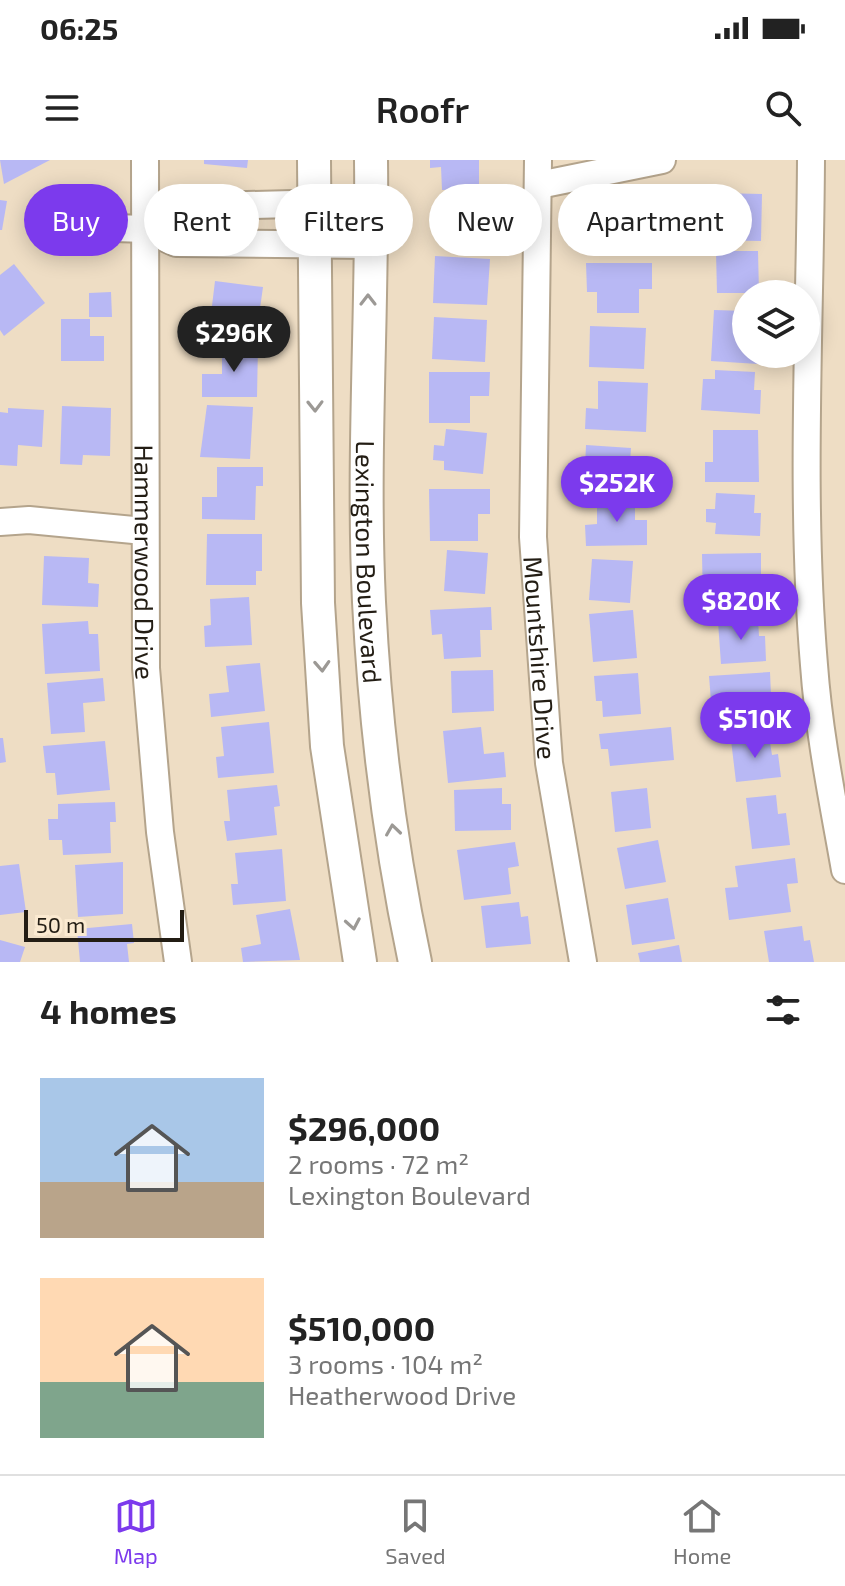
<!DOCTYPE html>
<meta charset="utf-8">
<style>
:root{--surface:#fff;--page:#f2f2f2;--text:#222;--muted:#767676;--line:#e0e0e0;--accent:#7c3aed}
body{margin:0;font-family:"Exo 2",sans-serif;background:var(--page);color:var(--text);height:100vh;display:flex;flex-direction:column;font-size:30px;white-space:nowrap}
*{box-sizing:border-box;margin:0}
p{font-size:26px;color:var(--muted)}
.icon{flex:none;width:44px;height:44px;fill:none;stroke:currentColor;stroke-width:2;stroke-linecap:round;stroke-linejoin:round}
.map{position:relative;height:802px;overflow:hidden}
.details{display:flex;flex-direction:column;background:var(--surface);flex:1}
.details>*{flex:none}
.top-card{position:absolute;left:24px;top:24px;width:798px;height:72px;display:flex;gap:16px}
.buttons{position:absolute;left:732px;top:120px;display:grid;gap:16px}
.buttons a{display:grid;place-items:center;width:88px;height:88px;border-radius:50%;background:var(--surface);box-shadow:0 4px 20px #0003;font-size:40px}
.scale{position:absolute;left:24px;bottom:20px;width:160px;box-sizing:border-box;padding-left:8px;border:4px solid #231d14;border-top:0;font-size:22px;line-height:28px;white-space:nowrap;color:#231d14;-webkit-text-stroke:6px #fbead1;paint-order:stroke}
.price{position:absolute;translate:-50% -68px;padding:0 18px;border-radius:28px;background:var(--accent);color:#fff;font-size:26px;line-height:52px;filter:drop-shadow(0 2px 4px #0008)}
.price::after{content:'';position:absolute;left:50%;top:48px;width:24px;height:18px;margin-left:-12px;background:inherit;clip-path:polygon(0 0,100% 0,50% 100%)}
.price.on{background:#222;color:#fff}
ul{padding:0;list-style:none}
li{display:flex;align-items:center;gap:24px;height:200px;padding:0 40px}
li span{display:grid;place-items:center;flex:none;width:224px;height:160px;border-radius:0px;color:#555}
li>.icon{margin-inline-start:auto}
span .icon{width:96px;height:96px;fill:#fffc;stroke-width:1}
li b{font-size:34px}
h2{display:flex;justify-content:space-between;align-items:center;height:96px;padding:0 40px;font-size:34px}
.tag{padding:0 28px;border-radius:36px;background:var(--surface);box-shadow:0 4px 20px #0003;font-size:28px;line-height:72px}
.tag.on{background:var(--accent);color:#fff}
.status{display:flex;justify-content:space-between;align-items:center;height:56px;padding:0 40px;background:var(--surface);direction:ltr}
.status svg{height:22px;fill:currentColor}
header{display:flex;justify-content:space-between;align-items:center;height:104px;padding:0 40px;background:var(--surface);font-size:36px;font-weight:600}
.dock{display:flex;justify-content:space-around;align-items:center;height:112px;border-top:2px solid var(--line);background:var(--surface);font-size:22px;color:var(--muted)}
.dock a{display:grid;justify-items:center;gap:4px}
.dock .on{color:var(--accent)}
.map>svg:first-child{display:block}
</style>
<div class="status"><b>06:25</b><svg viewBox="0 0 49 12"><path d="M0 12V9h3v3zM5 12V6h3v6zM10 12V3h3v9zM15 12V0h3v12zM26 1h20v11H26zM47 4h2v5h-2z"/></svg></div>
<header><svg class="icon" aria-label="menu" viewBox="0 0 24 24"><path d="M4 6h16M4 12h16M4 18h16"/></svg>Roofr<svg class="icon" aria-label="search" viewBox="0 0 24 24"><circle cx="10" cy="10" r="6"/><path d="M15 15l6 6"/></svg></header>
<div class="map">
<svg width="845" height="802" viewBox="0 0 845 802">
<rect width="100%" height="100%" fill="#eeddc4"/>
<g fill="#b8b8f4">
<polygon points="0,0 50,0 4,24"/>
<polygon points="204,0 248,0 247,8 204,4"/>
<polygon points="430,0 479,0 479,29 442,30 441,7 430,8"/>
<polygon points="718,33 762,34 761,81 703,80 703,50 718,50"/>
<polygon points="0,40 7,41 2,70 0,70"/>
<polygon points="447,43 488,45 485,87 444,85"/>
<polygon points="589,52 632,54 630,96 594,94 595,77 588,76"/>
<polygon points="716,91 758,91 759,133 717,133"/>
<polygon points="435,96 490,99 487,145 433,143"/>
<polygon points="586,103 652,103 652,129 639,129 639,153 597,153 597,132 587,132"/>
<polygon points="14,104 45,143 4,176 0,170 0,115"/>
<polygon points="215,121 263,127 256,177 204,170 206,153 211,154"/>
<polygon points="111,132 112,157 89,157 89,133"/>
<polygon points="714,150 746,151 746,194 759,194 758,204 711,201"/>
<polygon points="434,157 487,160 485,202 432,199"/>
<polygon points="61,159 90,159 90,176 104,176 104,201 61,201"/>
<polygon points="590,166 646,168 644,209 589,207"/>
<polygon points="222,185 258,185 257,237 202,237 202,214 222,214"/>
<polygon points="715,210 755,212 754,230 761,230 760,254 701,250 703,219 715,219"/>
<polygon points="429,212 490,212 489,236 470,236 470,263 429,263"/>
<polygon points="598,221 648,223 646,272 585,269 586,248 598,249"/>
<polygon points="207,245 253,247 250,299 200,297"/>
<polygon points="62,246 111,248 110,296 83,295 82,305 60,304"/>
<polygon points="8,248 44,250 42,287 18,285 17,306 0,305 0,252 8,253"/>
<polygon points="446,269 487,273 483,314 444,310 444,301 433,300 434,285 444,286"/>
<polygon points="713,270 758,270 759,322 705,322 705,302 713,302"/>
<polygon points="586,285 631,288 628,330 591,328 592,307 585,307"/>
<polygon points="217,307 263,307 263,326 256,326 255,360 202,359 202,337 217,337"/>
<polygon points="429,329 490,329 490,354 478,354 478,381 430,381"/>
<polygon points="716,333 755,335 754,353 761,353 760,376 715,374 716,363 706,362 706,349 715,349"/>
<polygon points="597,337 635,337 635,360 647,360 647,385 586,386 585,365 597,364"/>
<polygon points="207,374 262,374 262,411 256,411 256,425 206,425"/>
<polygon points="447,390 488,393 485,434 444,431"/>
<polygon points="761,393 761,418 751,418 751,445 703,446 702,394"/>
<polygon points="44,396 89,398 88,423 99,424 98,447 42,445"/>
<polygon points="592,399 633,401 630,443 589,440"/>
<polygon points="249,437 252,485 205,487 204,466 211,465 210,439"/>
<polygon points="491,447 492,470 480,470 481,497 444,499 442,474 432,475 430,450"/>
<polygon points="633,450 637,498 593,502 589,454"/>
<polygon points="758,459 759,476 765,476 766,501 721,504 718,462"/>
<polygon points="88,461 89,474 98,474 100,511 45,514 42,464"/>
<polygon points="260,503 265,551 211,557 209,534 229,532 226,506"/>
<polygon points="493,510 494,551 452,553 451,511"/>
<polygon points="770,512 771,535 752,537 754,565 713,567 709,516"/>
<polygon points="638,513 641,554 603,557 602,541 596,541 594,516"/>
<polygon points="103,518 105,541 83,543 85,572 51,574 47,523"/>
<polygon points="269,562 274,613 218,618 216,597 224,596 221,567"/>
<polygon points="481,567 484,594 504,592 506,617 448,623 443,571"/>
<polygon points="671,567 674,600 610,606 608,589 601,589 599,574"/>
<polygon points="769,576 772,595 778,594 781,617 736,622 731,580"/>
<polygon points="0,578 3,578 6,602 0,603"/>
<polygon points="105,581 110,630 57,635 55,613 46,613 43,586"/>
<polygon points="277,625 280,646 274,647 277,675 227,681 224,661 230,661 227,630"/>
<polygon points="502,628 502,644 511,644 511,670 455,671 454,630"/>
<polygon points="647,628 651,668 615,672 611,632"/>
<polygon points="776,635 778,654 786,653 790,685 752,689 746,638"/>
<polygon points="115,642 116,662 110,662 111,693 63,695 62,680 49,680 48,659 58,659 58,644"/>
<polygon points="658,680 666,722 625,729 617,688"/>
<polygon points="515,682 519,706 508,708 511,734 464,740 457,690"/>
<polygon points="282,689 286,741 233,745 231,724 238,724 235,693"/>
<polygon points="795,698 798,723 787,724 791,752 729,760 725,728 738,727 735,706"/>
<polygon points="123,702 123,754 78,757 75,705"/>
<polygon points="19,704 26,752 0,755 0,706"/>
<polygon points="668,738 675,779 632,785 626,745"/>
<polygon points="519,742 521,757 528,756 531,784 486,788 481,746"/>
<polygon points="290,749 300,800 243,802 241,788 261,784 256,755"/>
<polygon points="132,764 134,783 127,784 129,802 80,802 77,769"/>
<polygon points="802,766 804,781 810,780 814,802 769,802 764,771"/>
<polygon points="0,780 25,787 20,802 0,802"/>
<polygon points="679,785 682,802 640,802 638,793"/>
</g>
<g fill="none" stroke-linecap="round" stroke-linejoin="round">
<g stroke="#b4a48c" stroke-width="30">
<g id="minor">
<path id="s1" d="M145 0 146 508 160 672 178 802"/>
<path id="s2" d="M538 0 533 377 549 603 583 802"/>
<path d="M811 0C810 168 800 338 814 505 819 574 833 642 845 710"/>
<polyline points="539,25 662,0"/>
<polyline points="82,67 146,69 176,83 368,85"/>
<polyline points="146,69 171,47 369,42"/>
<polyline points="0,362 29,360 144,371"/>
</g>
</g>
<g stroke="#b4a48c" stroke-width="36">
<g id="tertiary">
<polyline points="314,0 318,443 327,586 360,802"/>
<path id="s3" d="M371 0C373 147 362 295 369 442 375 562 390 685 415 802"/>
</g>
</g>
<use href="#minor" stroke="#fff" stroke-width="26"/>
<use href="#tertiary" stroke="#fff" stroke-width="32"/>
</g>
<defs><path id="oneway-chevron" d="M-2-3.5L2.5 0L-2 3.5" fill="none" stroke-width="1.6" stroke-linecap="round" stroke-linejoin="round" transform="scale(2)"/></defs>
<g stroke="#9c9995">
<use href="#oneway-chevron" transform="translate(368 140) rotate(-90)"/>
<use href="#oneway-chevron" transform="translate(315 246) rotate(89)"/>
<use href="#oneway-chevron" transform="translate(322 506) rotate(87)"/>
<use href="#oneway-chevron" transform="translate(393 670) rotate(-98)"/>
<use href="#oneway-chevron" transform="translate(353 764) rotate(80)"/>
</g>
<g text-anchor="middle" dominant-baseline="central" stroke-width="6" stroke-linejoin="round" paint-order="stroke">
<g font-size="26" fill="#231d14" stroke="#fbead1">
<text stroke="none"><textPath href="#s1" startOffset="402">Hammerwood Drive</textPath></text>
<text stroke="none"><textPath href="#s3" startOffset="402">Lexington Boulevard</textPath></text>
<text stroke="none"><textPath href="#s2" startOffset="498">Mountshire Drive</textPath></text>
</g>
</g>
</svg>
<div class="buttons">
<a><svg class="icon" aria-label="layers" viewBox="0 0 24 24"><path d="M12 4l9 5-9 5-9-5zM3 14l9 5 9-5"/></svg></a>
</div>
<div class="scale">50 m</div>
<b class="price on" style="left:234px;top:214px">$296K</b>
<b class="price" style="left:617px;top:364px">$252K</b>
<b class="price" style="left:741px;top:482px">$820K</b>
<b class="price" style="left:755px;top:600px">$510K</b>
<div class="top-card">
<a class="tag on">Buy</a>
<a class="tag">Rent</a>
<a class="tag">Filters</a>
<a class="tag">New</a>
<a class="tag">Apartment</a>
</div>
</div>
<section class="details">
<h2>4 homes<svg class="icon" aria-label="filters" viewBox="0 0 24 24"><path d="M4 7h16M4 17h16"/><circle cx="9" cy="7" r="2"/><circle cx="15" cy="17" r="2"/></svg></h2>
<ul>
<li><span style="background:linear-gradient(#a9c7e8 65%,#b9a48a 0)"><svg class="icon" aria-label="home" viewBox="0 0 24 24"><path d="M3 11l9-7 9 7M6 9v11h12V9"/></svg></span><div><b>$296,000</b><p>2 rooms · 72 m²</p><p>Lexington Boulevard</p></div></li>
<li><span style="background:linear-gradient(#ffd9b3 65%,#7fa58c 0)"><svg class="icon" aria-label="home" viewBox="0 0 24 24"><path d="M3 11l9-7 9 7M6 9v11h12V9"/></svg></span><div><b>$510,000</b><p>3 rooms · 104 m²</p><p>Heatherwood Drive</p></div></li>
</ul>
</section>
<nav class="dock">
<a class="on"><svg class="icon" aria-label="map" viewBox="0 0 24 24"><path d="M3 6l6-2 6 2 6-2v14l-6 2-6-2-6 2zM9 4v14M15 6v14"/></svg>Map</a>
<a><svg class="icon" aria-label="saved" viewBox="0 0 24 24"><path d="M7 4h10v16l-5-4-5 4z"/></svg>Saved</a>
<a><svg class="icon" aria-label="home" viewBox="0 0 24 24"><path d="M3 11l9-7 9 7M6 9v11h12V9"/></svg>Home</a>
</nav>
